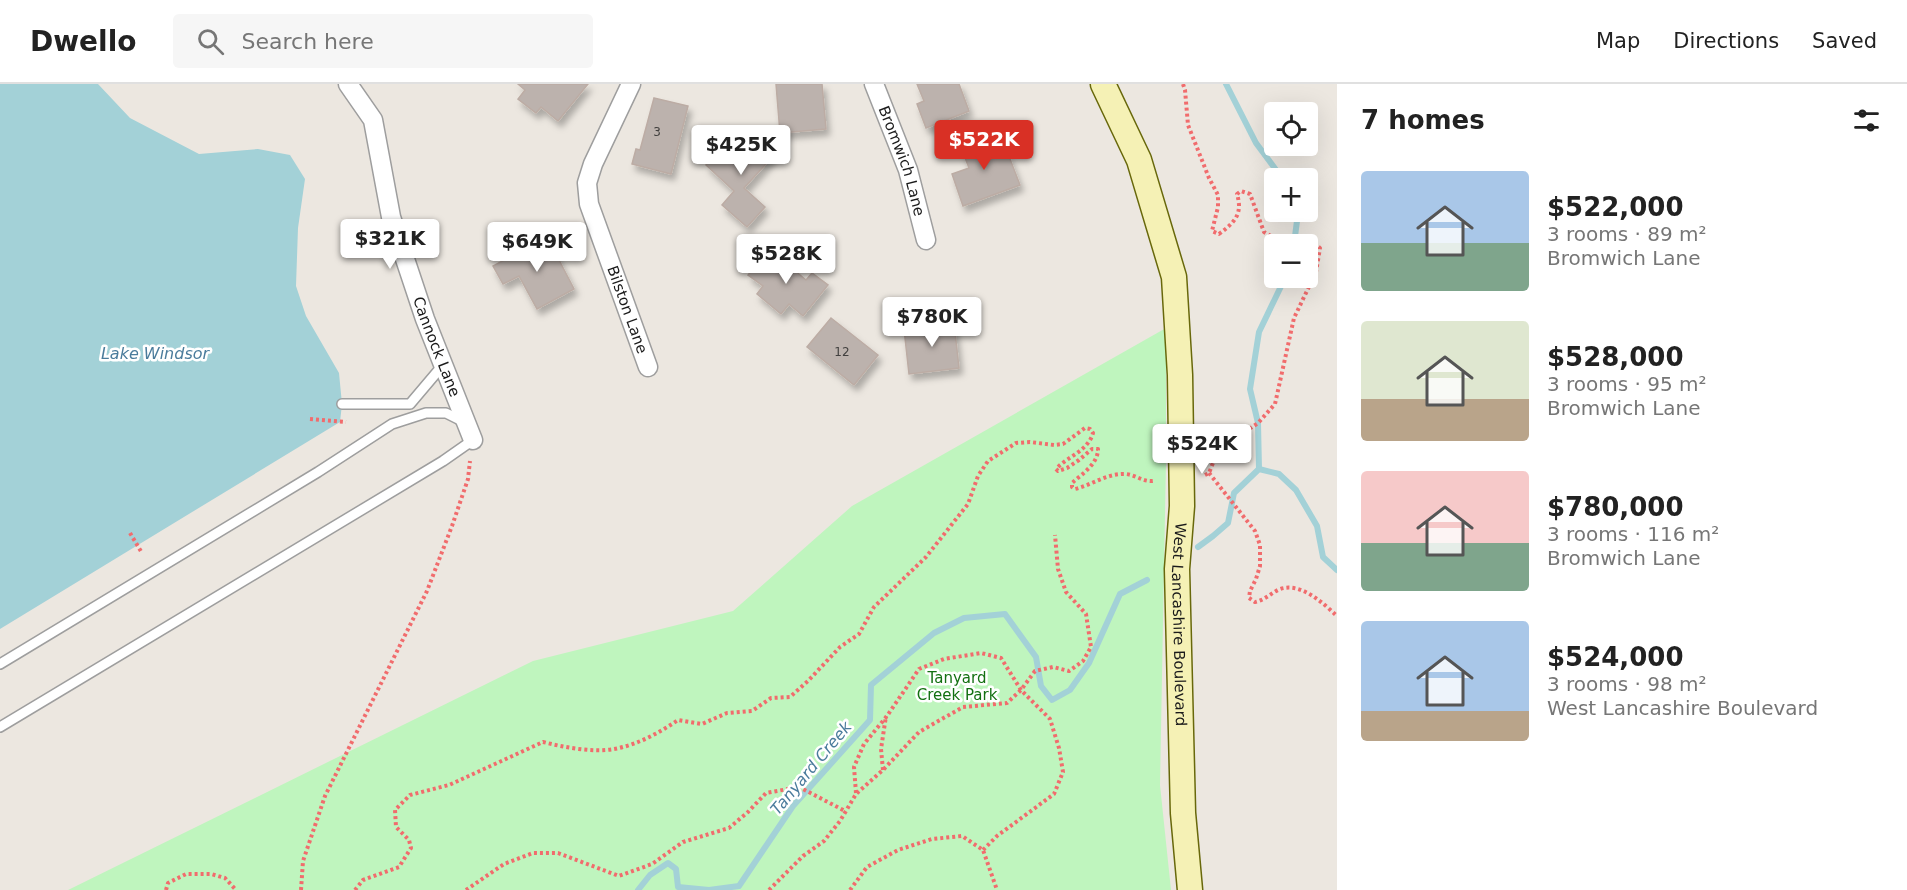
<!DOCTYPE html>
<meta charset="utf-8">
<style>
:root{--surface:#fff;--page:#f6f6f6;--text:#222;--muted:#767676;--line:#e0e0e0;--accent:#d93025}
body{margin:0;font-family:"DejaVu Sans",sans-serif;background:var(--page);color:var(--text);height:100vh;display:flex;flex-direction:column;font-size:22px;white-space:nowrap}
*{box-sizing:border-box;margin:0}
p{font-size:20px;color:var(--muted)}
.icon{flex:none;width:33px;height:33px;fill:none;stroke:currentColor;stroke-width:2;stroke-linecap:round;stroke-linejoin:round}
.map{position:relative;flex:1;overflow:hidden}
.drawer{display:flex;flex-direction:column;background:var(--surface);width:570px}
.drawer>*{flex:none}
.tools{position:absolute;left:1264px;top:18px;display:grid;gap:12px}
.tools a{display:grid;place-items:center;width:54px;height:54px;border-radius:6px;background:var(--surface);box-shadow:0 6px 24px #0002;font-size:30px}
.price{position:absolute;translate:-50% -51px;padding:0 14px;border-radius:6px;background:#fff;color:#222;font-size:20px;line-height:39px;filter:drop-shadow(0 2px 3px #0008)}
.price::after{content:'';position:absolute;left:50%;top:36px;width:18px;height:14px;margin-left:-9px;background:inherit;clip-path:polygon(0 0,100% 0,50% 100%)}
.price.selected{background:var(--accent);color:#fff}
ul{padding:0;list-style:none}
li{display:flex;align-items:center;gap:18px;height:150px;padding:0 24px}
li span{display:grid;place-items:center;flex:none;width:168px;height:120px;border-radius:6px;color:#555}
li>.icon{margin-inline-start:auto}
span .icon{width:72px;height:72px;fill:#fffc;stroke-width:1}
li b{font-size:26px}
h2{display:flex;justify-content:space-between;align-items:center;height:72px;padding:0 24px;font-size:26px}
header{display:flex;align-items:center;gap:36px;box-sizing:border-box;height:84px;padding:0 30px;background:var(--surface);border-bottom:2px solid var(--line)}
header strong{font-size:28px}
nav{display:flex;gap:33px;margin-inline-start:auto;font-size:21px}
.search{width:420px;height:54px;background:var(--page);display:flex;align-items:center;gap:15px;box-sizing:border-box;padding:0 21px;border-radius:6px;color:var(--muted);font-size:22px}
main{display:flex;flex:1;min-height:0}
.map>svg:first-child{display:block}
</style>
<header>
<strong>Dwello</strong>
<div class="search"><svg class="icon" aria-label="search" viewBox="0 0 24 24"><circle cx="10" cy="10" r="6"/><path d="M15 15l6 6"/></svg>Search here</div>
<nav><a>Map</a><a>Directions</a><a>Saved</a></nav>
</header>
<main>
<div class="map">
<svg width="1337" height="806" viewBox="0 0 1337 806">
<defs>
<filter id="shadow"><feDropShadow dx="3.5" dy="6" stdDeviation="3" flood-color="#0004"/></filter>
</defs>
<rect width="100%" height="100%" fill="#ece7e0"/>
<polygon fill="#bff5be" points="1166,244 1166,376 1160,701 1171,806 68,806 533,577 733,527 852,422"/>
<polygon fill="#a3d1d7" points="0,0 98,0 130,34 199,70 258,65 290,71 305,95 298,144 296,202 306,232 339,289 342,320 340,338 0,545"/>
<g fill="none" stroke-linecap="round" stroke-linejoin="round">
<g stroke="#a3d1d7" stroke-width="6">
<polyline points="1226,0 1256,59 1282,94"/>
<polyline points="1294,160 1297,137 1296,128"/>
<polyline points="1259,385 1258,339 1250,305 1259,248 1285,194"/>
<polyline points="1198,463 1213,452 1228,439 1234,409 1259,385 1279,390 1296,406 1317,442 1323,473 1337,486"/>
<polyline points="638,806 650,791 668,779 676,785 678,803 709,806"/>
<polyline points="709,806 739,802 793,722 870,636 871,601 934,549 964,534 1005,530 1036,573 1041,602 1052,616 1070,606 1089,579 1120,510 1147,496"/>
</g>
</g>
<g fill="#bcb2ad" stroke="#bcaca4" stroke-width="1.5" filter="url(#shadow)">
<polygon points="518,0 588,0 558,37 541,23 536,29 518,15 525,6"/>
<polygon points="776,0 822,0 826,45 780,49"/>
<polygon points="917,0 959,0 969,27 926,44 917,20 924,17"/>
<polygon points="654,14 688,22 671,90 632,80 636,65 640,66"/>
<polygon points="989,47 999,74 1008,70 1020,101 963,122 952,90 969,84 959,58"/>
<polygon points="753,53 774,71 744,104 765,123 747,143 722,121 734,107 706,81 730,54 742,65"/>
<polygon points="547,153 574,205 537,225 519,192 503,200 493,182"/>
<polygon points="769,165 806,196 812,189 828,201 803,232 789,220 781,230 757,210 763,202 748,191"/>
<polygon points="831,234 878,271 854,301 807,263"/>
<polygon points="954,239 959,284 909,290 904,245"/>
</g>
<g fill="none" stroke-linecap="round" stroke-linejoin="round">
<g stroke="#9e9e9e" stroke-width="12">
<g id="lane">
<polyline points="342,320 410,320 443,281"/>
<polyline points="0,580 318,388 392,340 426,329 446,329 464,338"/>
<polyline points="0,643 443,377 473,356"/>
</g>
</g>
<g stroke="#9e9e9e" stroke-width="21">
<g id="street">
<path id="s1" d="M348 0 373 36 391 133 425 235 473 356"/>
<path id="s2" d="M631 0 593 80 587 99 589 120 648 283"/>
<path id="s3" d="M874 0 908 86 926 156"/>
</g>
</g>
<g stroke="#68680b" stroke-width="27">
<g id="secondary">
<path id="s4" d="M1103 0 1139 76 1174 193 1180 291 1182 422 1177 485 1183 729 1190 806"/>
</g>
</g>
<g stroke="#f16c6d" stroke-width="4" stroke-dasharray="3 3" stroke-linecap="butt">
<path d="M1183 0 1185 6 1188 41 1209 94 1218 111V123L1212 147 1219 150C1235 138 1243 130 1237 110L1241 107 1250 110 1264 148 1274 154 1308 155 1320 164 1316 188 1294 234 1275 320 1258 339 1232 357 1215 374 1209 389 1205 391"/>
<polyline points="310,335 346,338"/>
<path d="M1209 389 1255 447 1260 461V482L1256 495 1250 507 1249 514 1255 518C1265 516 1271 509 1280 505 1301 498 1323 519 1337 532"/>
<polyline points="130,449 142,469"/>
<polyline points="883,686 881,665 886,632"/>
<polyline points="856,709 854,683 864,660 887,632 919,585 944,575 981,569 1001,574 1021,606 1050,635 1059,664 1063,688 1054,710 997,752 983,766"/>
<polyline points="166,806 168,799 186,790 211,790 225,794 236,806"/>
<polyline points="301,806 303,777 325,712 427,507 452,442 468,395 470,377"/>
<path d="M355 806 363 796 399 783 411 764 409 756 396 743 395 726 410 711 449 701 543 658C563 663 593 669 614 665 637 661 659 649 678 636L702 640 727 629 752 627 771 614 790 613 808 597 840 563 859 550 874 523 926 473 968 420 978 392 988 377 1016 359 1030 358 1054 361 1063 360 1085 344 1090 345 1093 349C1088 367 1068 372 1056 385L1058 387 1067 384 1079 376 1092 365H1098C1098 380 1082 390 1072 399V403L1075 405C1092 401 1107 389 1126 390 1136 391 1143 398 1153 397"/>
<polyline points="466,806 504,780 533,769 558,769 619,792 652,780 683,758 729,744 748,728 766,709 799,703 845,727"/>
<polyline points="769,806 803,772 824,757 840,737 856,710 883,686 919,648 963,623 1007,619 1021,606 1035,587 1053,583 1069,587 1083,577 1091,563 1086,530 1066,508 1058,485 1055,451"/>
<polyline points="850,806 867,783 898,766 932,755 962,752 983,766 997,806"/>
</g>
<use href="#lane" stroke="#fff" stroke-width="9"/>
<use href="#street" stroke="#fff" stroke-width="18"/>
<use href="#secondary" stroke="#f5f1b5" stroke-width="24"/>
</g>
<g text-anchor="middle" dominant-baseline="central" stroke-width="5" stroke-linejoin="round" paint-order="stroke">
<g font-size="12" fill="#42403f">
<text x="657" y="48">3</text>
<text x="842" y="268">12</text>
</g>
<g font-size="15" fill="#1a1a1a" stroke="#fff">
<text stroke="none"><textPath href="#s3" startOffset="82">Bromwich Lane</textPath></text>
<text stroke="none"><textPath href="#s2" startOffset="242">Bilston Lane</textPath></text>
<text stroke="none"><textPath href="#s1" startOffset="280">Cannock Lane</textPath></text>
<text stroke="none"><textPath href="#s4" startOffset="554">West Lancashire Boulevard</textPath></text>
</g>
<g font-size="15" fill="#137011" stroke="#fff">
<text x="957" y="594">Tanyard<tspan x="957" dy="17">Creek Park</tspan></text>
</g>
<g font-size="16" font-style="italic" fill="#4b7c9c" stroke="#fff">
<text x="155" y="269">Lake Windsor</text>
<text transform="translate(811 684) rotate(-50)">Tanyard Creek</text>
</g>
</g>
</svg>
<div class="tools">
<a><svg class="icon" aria-label="locate" viewBox="0 0 24 24"><circle cx="12" cy="12" r="6"/><path d="M12 2v4M12 18v4M2 12h4M18 12h4"/></svg></a>
<a>+</a>
<a>−</a>
</div>
<b class="price selected" style="left:984px;top:87px">$522K</b>
<b class="price" style="left:741px;top:92px">$425K</b>
<b class="price" style="left:390px;top:186px">$321K</b>
<b class="price" style="left:537px;top:189px">$649K</b>
<b class="price" style="left:786px;top:201px">$528K</b>
<b class="price" style="left:932px;top:264px">$780K</b>
<b class="price" style="left:1202px;top:391px">$524K</b>
</div>
<section class="drawer">
<h2>7 homes<svg class="icon" aria-label="filters" viewBox="0 0 24 24"><path d="M4 7h16M4 17h16"/><circle cx="9" cy="7" r="2"/><circle cx="15" cy="17" r="2"/></svg></h2>
<ul>
<li><span style="background:linear-gradient(#a9c7e8 60%,#7fa58c 0)"><svg class="icon" aria-label="home" viewBox="0 0 24 24"><path d="M3 11l9-7 9 7M6 9v11h12V9"/></svg></span><div><b>$522,000</b><p>3 rooms · 89 m²</p><p>Bromwich Lane</p></div></li>
<li><span style="background:linear-gradient(#dfe7d0 65%,#b9a48a 0)"><svg class="icon" aria-label="home" viewBox="0 0 24 24"><path d="M3 11l9-7 9 7M6 9v11h12V9"/></svg></span><div><b>$528,000</b><p>3 rooms · 95 m²</p><p>Bromwich Lane</p></div></li>
<li><span style="background:linear-gradient(#f6c9c9 60%,#7fa58c 0)"><svg class="icon" aria-label="home" viewBox="0 0 24 24"><path d="M3 11l9-7 9 7M6 9v11h12V9"/></svg></span><div><b>$780,000</b><p>3 rooms · 116 m²</p><p>Bromwich Lane</p></div></li>
<li><span style="background:linear-gradient(#a9c7e8 75%,#b9a48a 0)"><svg class="icon" aria-label="home" viewBox="0 0 24 24"><path d="M3 11l9-7 9 7M6 9v11h12V9"/></svg></span><div><b>$524,000</b><p>3 rooms · 98 m²</p><p>West Lancashire Boulevard</p></div></li>
</ul>
</section>
</main>
